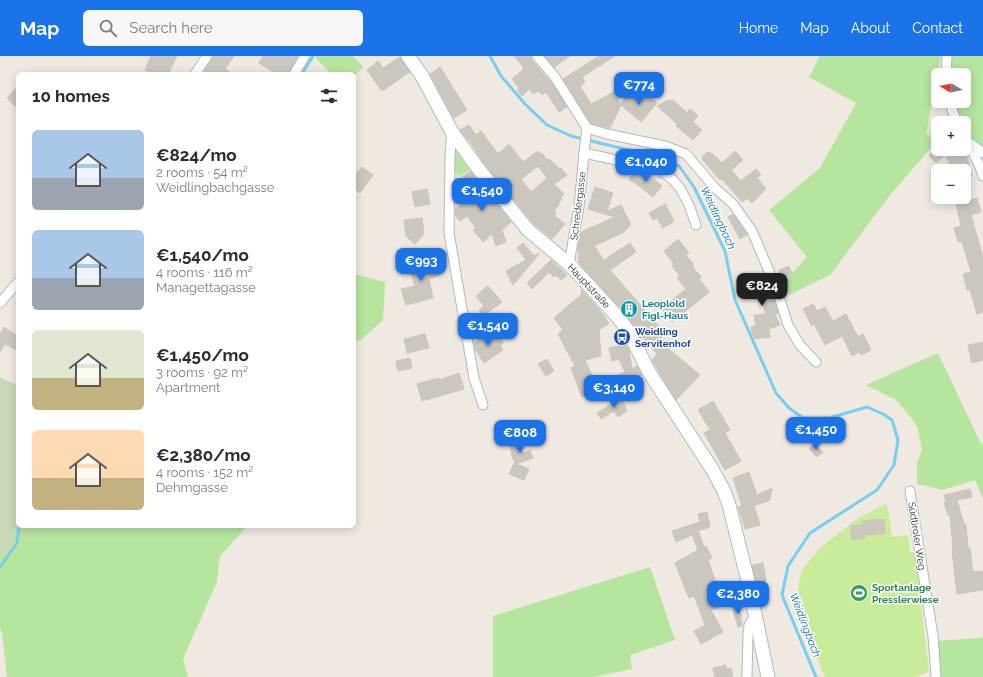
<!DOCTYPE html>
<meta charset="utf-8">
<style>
:root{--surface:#fff;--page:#f7f7f7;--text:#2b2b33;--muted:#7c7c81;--accent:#1a73e8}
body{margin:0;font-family:Raleway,sans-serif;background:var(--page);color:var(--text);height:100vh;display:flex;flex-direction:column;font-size:15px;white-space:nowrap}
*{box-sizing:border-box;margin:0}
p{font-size:13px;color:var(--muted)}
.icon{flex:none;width:22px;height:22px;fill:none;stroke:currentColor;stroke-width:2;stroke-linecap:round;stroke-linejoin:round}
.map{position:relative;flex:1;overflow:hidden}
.panel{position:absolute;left:16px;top:16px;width:340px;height:456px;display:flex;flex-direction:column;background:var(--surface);border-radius:6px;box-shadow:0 2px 10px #0003}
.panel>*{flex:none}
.needle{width:26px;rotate:280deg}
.buttons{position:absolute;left:931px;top:12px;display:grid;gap:8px}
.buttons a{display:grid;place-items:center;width:40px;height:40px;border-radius:6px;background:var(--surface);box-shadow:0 2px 10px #0003;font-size:20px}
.price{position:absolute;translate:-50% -34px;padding:0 9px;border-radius:8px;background:var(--accent);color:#fff;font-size:13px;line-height:26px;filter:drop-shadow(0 1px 2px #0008)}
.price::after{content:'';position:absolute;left:50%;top:24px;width:12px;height:9px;margin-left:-6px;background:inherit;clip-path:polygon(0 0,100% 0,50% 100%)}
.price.on{background:#222;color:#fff}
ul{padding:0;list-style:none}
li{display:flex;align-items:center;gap:12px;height:100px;padding:0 16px}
li span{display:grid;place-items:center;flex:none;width:112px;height:80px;border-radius:6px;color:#555}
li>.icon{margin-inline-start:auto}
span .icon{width:48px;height:48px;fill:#fffc;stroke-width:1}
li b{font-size:17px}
h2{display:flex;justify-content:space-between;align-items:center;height:48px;padding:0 16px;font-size:17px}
header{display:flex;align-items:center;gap:24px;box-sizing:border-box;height:56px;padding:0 20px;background:var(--accent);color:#fff}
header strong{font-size:19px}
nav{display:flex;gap:22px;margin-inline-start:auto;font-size:14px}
.search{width:280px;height:36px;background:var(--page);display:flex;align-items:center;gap:10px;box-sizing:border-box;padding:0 14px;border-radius:6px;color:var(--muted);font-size:15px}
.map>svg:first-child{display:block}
</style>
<header>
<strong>Map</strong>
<div class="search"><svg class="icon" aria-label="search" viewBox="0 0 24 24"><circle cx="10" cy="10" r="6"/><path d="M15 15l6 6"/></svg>Search here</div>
<nav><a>Home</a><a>Map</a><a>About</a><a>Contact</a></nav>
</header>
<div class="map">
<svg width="983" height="621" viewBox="0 0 983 621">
<rect width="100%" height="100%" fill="#efe9e1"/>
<g fill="#b6e59e">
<polygon points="316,0 353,0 363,11 354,20 354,18 331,18 316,2"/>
<polygon points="820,0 941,0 926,77 936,86 890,139 830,219 789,239 784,226 807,201 769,154 820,112 856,47 809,21"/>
<polygon points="947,0 983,0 983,97 964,75 964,67 957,67 949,45 964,45 964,19 946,19"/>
<polygon points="456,95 470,114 458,120 452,112 452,97"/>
<polygon points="354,218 385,226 383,264 361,284 354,285"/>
<polygon points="938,297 981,388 983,388 983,443 975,424 943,434 917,428 917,407 922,394 918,373 913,364 896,344 866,329"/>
<polygon points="18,458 18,470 247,470 220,500 217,526 183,603 188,621 7,621 2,576 0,573 0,500 9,494 16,475"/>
<polygon points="650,511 675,584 630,599 632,613 594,621 493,621 493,560"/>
<polygon points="983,581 983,621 937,621 934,585 980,582"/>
</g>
<polygon fill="#c8d9b8" points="0,321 18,330 18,458 16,475 9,494 0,500"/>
<polygon fill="#c9ec9a" points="887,447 892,481 908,479 910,496 915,496 929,616 915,621 825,621 802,565 798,529 802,514 821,491 857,463"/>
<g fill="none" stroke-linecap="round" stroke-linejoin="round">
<g stroke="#75cff0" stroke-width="3">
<polyline points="490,0 501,20 525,48 547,69 571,80 649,99 679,110 694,131 725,195 735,244 776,337 789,352 803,362 829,362 867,351 883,358 892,364 898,384 894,409 877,434 810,477 788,510 782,539 816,621"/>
<polyline points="302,18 313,0"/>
<polyline points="0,511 17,487 19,470"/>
</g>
</g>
<g fill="#cbc7bf" stroke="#cbc5ba" fill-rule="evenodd">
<polygon points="151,0 177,0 168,18 153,18 145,14"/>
<polygon points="214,0 234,0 225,13 233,18 203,18"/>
<polygon points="263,0 298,0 288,18 270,18 272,15 259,7"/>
<polygon points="514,0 531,0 532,4 553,29 567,51 559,56 546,36 542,39 539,35 533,38 529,33 522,40 517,34 519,32 512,23 524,13 522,12 523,11"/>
<polygon points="545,0 570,0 554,11"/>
<polygon points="599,0 615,0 582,21 585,26 580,30 591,48 614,36 621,49 610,72 591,67 563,23"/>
<polygon points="400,1 410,16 382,35 367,14 378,5 383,12"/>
<polygon points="440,11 467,54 454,62 430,18"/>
<polygon points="18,30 18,53 7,42"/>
<polygon points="643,35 657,47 641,66 620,48 629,38 636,44"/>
<polygon points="668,44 674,45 687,57 690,53 698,60 693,66 702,74 693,84 676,70 677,68 657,50"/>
<path d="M469 69 476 79 481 75 498 98 509 88 523 106 538 95 540 98 542 97 547 104 549 103 560 113 561 112 567 119 554 128 564 138 561 142 562 143 558 148 559 149 554 154 556 157 555 160 565 168 552 183 534 168 483 106 469 84H468L460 74ZM538 110 547 122 531 136 521 123Z"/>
<polygon points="934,93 963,93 965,97 966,97 972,119 964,122 964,106 953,113 945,99 936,107 929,100"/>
<polygon points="735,95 743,104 731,114 741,125 756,113 761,119 757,122 766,133 752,147 747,142 742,146 722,123 720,124 702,103 704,99 708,96 713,98 722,107"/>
<polygon points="362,111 373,119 360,137 354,132 354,121"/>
<polygon points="470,115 511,166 502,174 506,186 496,190 492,178 483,186 473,174 476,172 467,160 460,165 455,159 455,153 471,142 460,127 466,124 463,120"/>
<polygon points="632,116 649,119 662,130 653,141 635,127 629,124"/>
<polygon points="964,130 966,130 970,144 977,142 981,156 971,159 983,201 983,256 977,258 970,233 967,234 963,218 971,216 962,185 958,186 954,172 961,170 956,148 964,146"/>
<polygon points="595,131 613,137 607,155 621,149 631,169 624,176 594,190 604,204 630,187 636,196 610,214 660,272 657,274 662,281 658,284 700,319 676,344 652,304 657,298 643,281 642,282 640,281 635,271 623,255 579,207 578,192 581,176 615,161 588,153"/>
<polygon points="427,133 430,148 415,151 412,136"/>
<polygon points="665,148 674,165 663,172 657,162 653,164 649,157"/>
<polygon points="733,158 747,179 740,183 728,161"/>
<polygon points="422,162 424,178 415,188 406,180 404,164"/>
<polygon points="678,183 689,197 686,199 694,209 692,210 701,221 699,223 709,236 672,266 661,253 686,233 677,222 680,220 672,210 674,208 664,195"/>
<polygon points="523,187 534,200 540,197 513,229 506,215 526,204 517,192"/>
<polygon points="435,202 440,219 429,223 433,242 406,249 401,233 415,230 409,210"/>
<polygon points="551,204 567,219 561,224 556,219 554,221 549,216 532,233 527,227"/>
<polygon points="789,210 792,218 782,222 779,214"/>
<polygon points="762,219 766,230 769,230 778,257 775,258 780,269 769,273 770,281 753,283 751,271 756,270 754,259 766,258 758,234 750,242 741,232 753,220 755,221"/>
<polygon points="488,230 502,246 483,260 479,254 484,250 476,240"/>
<polygon points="581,233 599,253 609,267 599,274 601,300 585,304 598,333 582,341 571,312 575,310 558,278 563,274 554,262 582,238"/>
<polygon points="813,248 817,255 825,251 833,265 846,258 858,281 863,278 871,294 861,299 859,296 852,300 842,280 825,289 814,268 812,270 803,253"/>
<polygon points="4,271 18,280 18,295 5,288 0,296 0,278"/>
<polygon points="492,276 496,283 499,281 503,287 500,289 503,294 484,307 475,293 474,287"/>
<polygon points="425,278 429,292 407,297 404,283"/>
<polygon points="983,286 983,304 972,307 968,289"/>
<polygon points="625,288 629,294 632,313 637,310 642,319 633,323 635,331 633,331 630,325 602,338 598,328 625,316 619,303 612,305 609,292"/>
<polygon points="410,302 412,312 398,315 396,305"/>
<polygon points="547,303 554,315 546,320 538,308"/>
<polygon points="459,317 464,333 422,345 417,328 439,322 439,324"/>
<polygon points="621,342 627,355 618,361 614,355 601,363 597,357"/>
<polygon points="713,345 730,374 725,377 741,405 725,414 704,377 710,374 698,354"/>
<polygon points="522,388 523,397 530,394 533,402 516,408 512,401 510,389"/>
<polygon points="814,388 823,396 817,401 809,393"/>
<polygon points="514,407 529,413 524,424 509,418"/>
<polygon points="749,416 757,439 772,432 770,444 754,450 760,469 745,473 738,451 742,450 733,422"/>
<polygon points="970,433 972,441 957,444 964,468 966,468 968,492 970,492 973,516 983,515 983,534 957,538 952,494 953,493 950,459 948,459 944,447 946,446 944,439"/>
<polygon points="707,456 710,471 698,475 704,491 706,490 712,502 708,504 724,549 711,554 723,576 701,588 694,575 705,569 694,540 689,542 675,507 698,494 692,479 676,486 672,475 700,466 698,458"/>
<polygon points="884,463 885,477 865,479 865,482 852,484 850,470 862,469 862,465"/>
<polygon points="763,507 766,525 764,526 765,536 759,537 752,509"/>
<polygon points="739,549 742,570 738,571 732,550"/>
<polygon points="726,609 726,613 731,612 733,621 715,621 713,612"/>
</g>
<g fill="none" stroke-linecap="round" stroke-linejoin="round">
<g stroke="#b4b7c1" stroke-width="11">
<g id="minor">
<polyline points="537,0 555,21 587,72 607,78 665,90 686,98 715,132 733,148 752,175 777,234 788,269 800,289 816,306"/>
<polyline points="195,18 207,0"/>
<polyline points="294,18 305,0"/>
<polyline points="946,19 947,0"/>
<polyline points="949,45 957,67"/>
<polyline points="452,76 450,99 449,177 474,322 483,349"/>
<polyline points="964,79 980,111 983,120"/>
<polyline points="970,87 983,97"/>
<polyline points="584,97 659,113 672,123 680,132 689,149 696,169"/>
<polyline points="569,208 579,151 584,97 587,72"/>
<polyline points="0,247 18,226"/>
<polyline points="910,435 933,580 936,621"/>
<polyline points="747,621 748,577 749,569 755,560"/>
</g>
</g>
<g stroke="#b4b7c1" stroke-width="15">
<polyline id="secondary" points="408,0 422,20 452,76 477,111 528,174 569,208 617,260 629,276 649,316 712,413 724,435 729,449 749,529 768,621"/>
</g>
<use href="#minor" stroke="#fff" stroke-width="9"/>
<use href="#secondary" stroke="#fff" stroke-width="13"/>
</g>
<defs>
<g id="building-disc" transform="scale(0.9)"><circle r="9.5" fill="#0f9aa8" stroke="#fff"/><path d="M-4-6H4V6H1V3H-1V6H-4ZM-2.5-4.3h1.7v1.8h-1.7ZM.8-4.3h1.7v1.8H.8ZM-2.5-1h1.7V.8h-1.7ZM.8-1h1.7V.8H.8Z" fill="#fff"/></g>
<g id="bus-disc" transform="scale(0.9)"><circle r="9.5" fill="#1a4fb4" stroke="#fff"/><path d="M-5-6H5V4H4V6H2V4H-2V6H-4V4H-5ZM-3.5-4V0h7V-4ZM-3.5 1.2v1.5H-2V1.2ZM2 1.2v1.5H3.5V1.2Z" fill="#fff"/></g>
<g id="stadium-disc" transform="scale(0.9)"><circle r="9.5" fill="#2e9e5b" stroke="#fff"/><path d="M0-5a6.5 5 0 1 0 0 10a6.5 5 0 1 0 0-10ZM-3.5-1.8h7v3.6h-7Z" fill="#fff"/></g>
</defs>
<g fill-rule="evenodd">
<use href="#building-disc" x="629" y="253"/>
<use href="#bus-disc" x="622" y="281"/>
<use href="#stadium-disc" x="859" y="537"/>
</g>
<g text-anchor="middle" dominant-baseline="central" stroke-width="3" stroke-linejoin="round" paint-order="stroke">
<g font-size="10" fill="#2e2e2e" stroke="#fff">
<text transform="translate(578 150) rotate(-83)">Schredergasse</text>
<text transform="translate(589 230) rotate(47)">Hauptstraße</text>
<text transform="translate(917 480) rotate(81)">Südtiroler Weg</text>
</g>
<g font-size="10" font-weight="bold" fill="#0d838f" stroke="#fff" text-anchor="start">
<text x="642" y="247">Leoplold<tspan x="642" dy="12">Figl-Haus</tspan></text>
</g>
<g font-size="10" font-weight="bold" fill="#164399" stroke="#fff" text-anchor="start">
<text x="635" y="275">Weidling<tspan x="635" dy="12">Servitenhof</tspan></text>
</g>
<g font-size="10" font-weight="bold" fill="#27864d" stroke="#fff" text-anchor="start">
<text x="872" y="531">Sportanlage<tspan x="872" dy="12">Presslerwiese</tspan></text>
</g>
<g font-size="11" font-style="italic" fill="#0d6fa3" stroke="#fff">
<text transform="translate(718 162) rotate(65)">Weidlingbach</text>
<text transform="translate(805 569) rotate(69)">Weidlingbach</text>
</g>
</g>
</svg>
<div class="buttons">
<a><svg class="needle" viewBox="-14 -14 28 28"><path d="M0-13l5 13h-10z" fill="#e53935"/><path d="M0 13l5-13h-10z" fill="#7c7c81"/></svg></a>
<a>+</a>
<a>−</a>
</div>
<b class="price" style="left:639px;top:50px">€774</b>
<b class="price" style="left:646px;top:127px">€1,040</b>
<b class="price" style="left:482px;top:156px">€1,540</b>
<b class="price" style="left:421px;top:226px">€993</b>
<b class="price on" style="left:762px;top:251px">€824</b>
<b class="price" style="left:488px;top:291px">€1,540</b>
<b class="price" style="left:614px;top:353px">€3,140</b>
<b class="price" style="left:816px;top:395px">€1,450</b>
<b class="price" style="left:520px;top:398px">€808</b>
<b class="price" style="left:738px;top:559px">€2,380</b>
<section class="panel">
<h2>10 homes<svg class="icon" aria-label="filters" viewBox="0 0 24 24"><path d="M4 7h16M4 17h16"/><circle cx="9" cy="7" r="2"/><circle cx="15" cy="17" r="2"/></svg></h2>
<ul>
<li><span style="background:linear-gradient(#a9c7e8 60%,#9aa5b1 0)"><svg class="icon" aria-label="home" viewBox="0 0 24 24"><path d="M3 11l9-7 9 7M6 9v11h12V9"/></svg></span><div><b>€824/mo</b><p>2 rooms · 54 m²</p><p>Weidlingbachgasse</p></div></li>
<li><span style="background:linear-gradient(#a9c7e8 60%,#9aa5b1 0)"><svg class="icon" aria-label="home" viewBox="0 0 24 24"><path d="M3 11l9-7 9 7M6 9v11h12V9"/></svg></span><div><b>€1,540/mo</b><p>4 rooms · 116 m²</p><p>Managettagasse</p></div></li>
<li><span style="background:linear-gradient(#dfe7d0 60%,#c2b280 0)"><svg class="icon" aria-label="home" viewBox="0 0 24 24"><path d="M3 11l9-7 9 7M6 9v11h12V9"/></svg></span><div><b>€1,450/mo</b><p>3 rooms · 92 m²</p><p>Apartment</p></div></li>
<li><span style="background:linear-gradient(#ffd9b3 60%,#c2b280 0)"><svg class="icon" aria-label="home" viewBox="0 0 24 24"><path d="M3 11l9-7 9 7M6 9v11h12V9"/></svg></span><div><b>€2,380/mo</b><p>4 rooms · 152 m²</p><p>Dehmgasse</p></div></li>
</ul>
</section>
</div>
